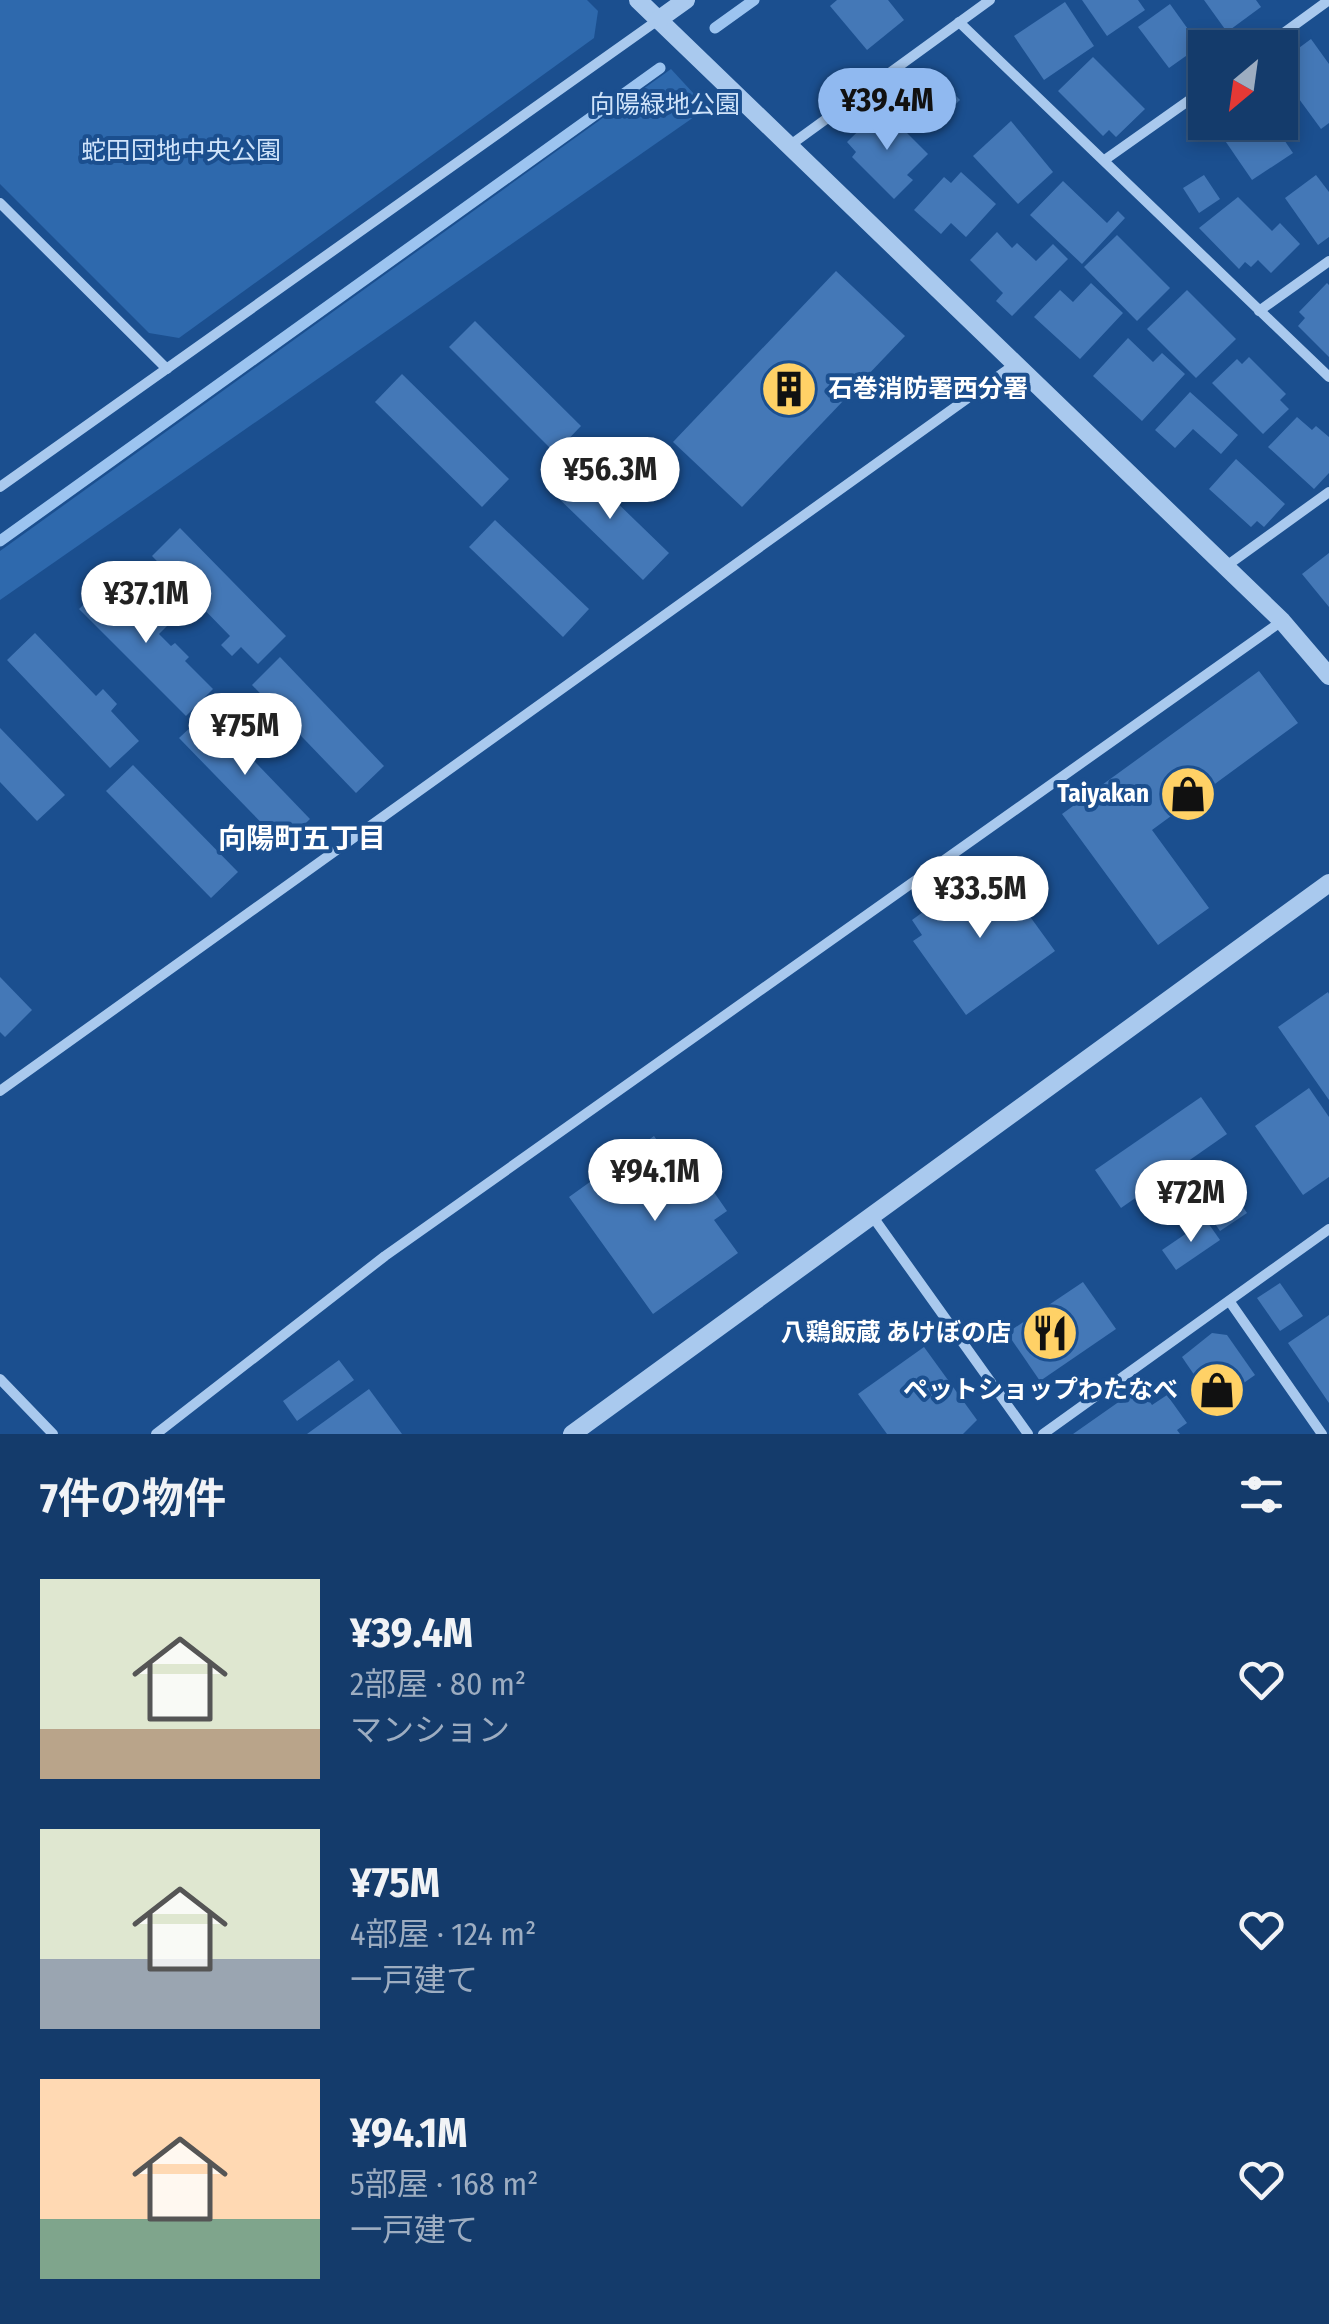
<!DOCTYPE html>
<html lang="ja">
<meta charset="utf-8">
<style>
:root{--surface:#143b6b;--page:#214673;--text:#f1f3f6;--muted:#9dadc1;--line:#33557e;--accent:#90b9f0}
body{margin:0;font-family:"Fira Sans Condensed","Noto Sans JP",sans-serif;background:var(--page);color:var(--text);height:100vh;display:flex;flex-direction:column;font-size:38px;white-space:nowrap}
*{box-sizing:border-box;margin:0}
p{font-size:32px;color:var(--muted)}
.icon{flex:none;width:55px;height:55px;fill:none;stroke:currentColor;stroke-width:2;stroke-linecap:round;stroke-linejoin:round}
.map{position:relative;height:1434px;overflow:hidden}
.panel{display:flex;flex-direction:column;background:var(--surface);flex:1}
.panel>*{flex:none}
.needle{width:65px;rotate:209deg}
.controls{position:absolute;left:1188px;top:30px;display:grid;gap:20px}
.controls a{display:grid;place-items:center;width:110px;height:110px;border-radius:0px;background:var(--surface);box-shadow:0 5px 15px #0003,0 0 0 2px var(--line);font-size:50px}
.price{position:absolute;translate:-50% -85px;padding:0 22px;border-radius:35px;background:#fff;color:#222;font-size:32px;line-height:65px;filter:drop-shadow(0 2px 5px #0008)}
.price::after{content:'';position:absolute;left:50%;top:60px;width:30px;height:22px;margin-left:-15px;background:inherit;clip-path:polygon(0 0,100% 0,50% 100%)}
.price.selected{background:var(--accent);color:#111}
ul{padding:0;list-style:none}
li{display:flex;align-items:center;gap:30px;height:250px;padding:0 40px}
li span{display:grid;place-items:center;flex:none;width:280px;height:200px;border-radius:0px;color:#555}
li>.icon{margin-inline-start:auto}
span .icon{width:120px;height:120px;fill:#fffc;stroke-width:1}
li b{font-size:42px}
h2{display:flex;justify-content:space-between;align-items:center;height:120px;padding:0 40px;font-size:42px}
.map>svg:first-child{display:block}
</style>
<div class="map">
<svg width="1329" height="1434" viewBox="0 0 1329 1434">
<rect width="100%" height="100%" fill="#1b4f8f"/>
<g fill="#2e69ad">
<polygon points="0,0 587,0 598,11 594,38 179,338 149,333 0,184"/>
<polygon points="671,69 707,108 0,600 0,551"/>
</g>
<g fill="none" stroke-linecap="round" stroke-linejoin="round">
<g stroke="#9cc4f0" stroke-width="11">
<polyline points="715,28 754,0"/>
<polyline points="0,541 660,68"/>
</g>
</g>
<g fill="#4478b7">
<polygon points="837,0 888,0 904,20 867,50 830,6"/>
<polygon points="1082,0 1138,0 1145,10 1107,36"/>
<polygon points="1204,0 1256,0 1261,7 1227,32"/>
<polygon points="1065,2 1094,46 1044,80 1014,36"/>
<polygon points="1170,4 1200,46 1169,68 1138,27"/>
<polygon points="1311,39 1329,64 1329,123 1321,129 1280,73 1280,62"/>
<polygon points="1093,57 1145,109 1116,137 1109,130 1103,136 1058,91"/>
<polygon points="930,69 960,100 935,124 905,92"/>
<polygon points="882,108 928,154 907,175 913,180 894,199 852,157 856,152 847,142"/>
<polygon points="1011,121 1053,172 1018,204 973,156"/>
<polygon points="1227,122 1272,122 1293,153 1252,180 1217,129"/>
<polygon points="961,172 996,204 966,237 951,223 941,234 914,210 944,177 951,183"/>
<polygon points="1204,175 1220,199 1199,213 1183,188"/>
<polygon points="1316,175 1329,192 1329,237 1318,245 1285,198"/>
<polygon points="1063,181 1107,223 1118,211 1125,218 1082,264 1030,215"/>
<polygon points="1238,197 1272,231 1280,223 1300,244 1271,273 1258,260 1251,267 1245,262 1239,269 1199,228"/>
<polygon points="997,232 1012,248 1017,243 1036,261 1053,244 1068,259 1012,316 996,301 1003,293 970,260"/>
<polygon points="1117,235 1170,288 1137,321 1084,267"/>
<polygon points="836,271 905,336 742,507 673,442"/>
<polygon points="1091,283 1123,313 1080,359 1034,317 1060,290 1073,302"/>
<polygon points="1327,283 1329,285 1329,357 1298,326 1305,318 1299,312"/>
<polygon points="1187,290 1236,339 1196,378 1147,329"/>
<polygon points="475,321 581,426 555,453 449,347"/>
<polygon points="1128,338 1153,362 1162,353 1185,374 1142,421 1093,376"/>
<polygon points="1249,357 1286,394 1280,400 1289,409 1263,434 1212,383 1237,359 1242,364"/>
<polygon points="402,374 509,479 482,507 375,402"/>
<polygon points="1190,392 1238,435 1221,454 1193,429 1175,448 1155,430"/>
<polygon points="1297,417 1312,430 1316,426 1329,437 1329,473 1314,489 1268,447"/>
<polygon points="1236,459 1285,504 1264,527 1257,521 1251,527 1209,489"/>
<polygon points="576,463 669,553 643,580 550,490"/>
<polygon points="495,520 589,609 563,637 469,547"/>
<polygon points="180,528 286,636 258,664 241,647 232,656 221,645 230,636 152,556"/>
<polygon points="1329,553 1329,607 1302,574"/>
<polygon points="108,581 117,589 121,585 156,620 150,625 154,628 162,621 167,626 159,634 171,646 175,643 189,657 185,661 213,689 186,716 79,609"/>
<polygon points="35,633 96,696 103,689 117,704 111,711 139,741 110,768 7,660"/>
<polygon points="280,657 384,766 356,793 252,685"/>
<polygon points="1259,671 1298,723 1152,830 1209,908 1158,945 1062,814"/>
<polygon points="207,712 310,819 283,845 179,738"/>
<polygon points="0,728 65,795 37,821 0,782"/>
<polygon points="133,765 238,872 211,898 106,791"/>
<polygon points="975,874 985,890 1002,878 1055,951 966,1015 913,941 922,935 912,920"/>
<polygon points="0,977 32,1010 5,1037 0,1032"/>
<polygon points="1328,992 1329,994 1329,1100 1278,1027"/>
<polygon points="1309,1088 1329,1117 1329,1177 1303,1195 1255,1126"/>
<polygon points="1201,1097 1227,1134 1121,1208 1095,1170"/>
<polygon points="654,1136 696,1195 709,1185 727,1211 714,1220 738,1253 653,1314 569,1197"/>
<polygon points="1232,1191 1247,1213 1220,1231 1205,1209"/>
<polygon points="1206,1220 1220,1240 1176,1270 1162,1250"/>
<polygon points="1083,1282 1116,1329 1040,1381 1007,1333"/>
<polygon points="1280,1283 1303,1316 1280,1331 1257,1298"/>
<polygon points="1329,1315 1329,1403 1288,1343"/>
<polygon points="1212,1333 1227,1335 1255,1375 1214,1404 1182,1357"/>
<polygon points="924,1347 977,1420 963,1434 887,1434 858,1394"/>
<polygon points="339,1360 354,1380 297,1421 283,1401"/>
<polygon points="1140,1387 1152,1405 1167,1395 1187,1423 1177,1430 1180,1434 1073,1434"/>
<polygon points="369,1389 402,1434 307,1434"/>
</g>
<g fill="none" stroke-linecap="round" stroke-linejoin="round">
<g stroke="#a9c9ee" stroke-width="10">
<polyline points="959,22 1329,377"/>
<polyline points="1263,48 1329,0"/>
<polyline points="789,146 990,0"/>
<polyline points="1106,159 1205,89"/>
<polyline points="0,203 167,369"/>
<polyline points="1259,311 1329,261"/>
<polyline points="0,487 658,20"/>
<polyline points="1225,567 1329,492"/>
<polyline points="0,1091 1014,365"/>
<polyline points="873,1217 1028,1434"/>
<polyline points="1230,1302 1322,1434"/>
<polyline points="0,1379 53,1434"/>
<polyline points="156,1434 385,1256 1282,621"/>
<polyline points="1043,1434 1329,1229"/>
</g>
<g stroke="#a9c9ee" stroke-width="18">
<polyline points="638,0 1282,621 1329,676"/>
<polyline points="658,20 686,0"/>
<polyline points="572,1434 1329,883"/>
</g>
</g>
<defs>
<g id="building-disc" transform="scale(2.875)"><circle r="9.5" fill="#ffd166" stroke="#1b4f8f"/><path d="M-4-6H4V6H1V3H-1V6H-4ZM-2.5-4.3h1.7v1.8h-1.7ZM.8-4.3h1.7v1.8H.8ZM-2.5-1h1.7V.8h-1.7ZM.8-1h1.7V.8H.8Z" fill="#111"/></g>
<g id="shop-disc" transform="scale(2.875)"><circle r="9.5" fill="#ffd166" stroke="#1b4f8f"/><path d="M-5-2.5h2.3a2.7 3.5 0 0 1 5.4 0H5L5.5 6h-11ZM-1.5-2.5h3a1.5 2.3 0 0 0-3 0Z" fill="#111"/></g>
<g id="restaurant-disc" transform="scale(2.875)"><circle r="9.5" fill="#ffd166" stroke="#1b4f8f"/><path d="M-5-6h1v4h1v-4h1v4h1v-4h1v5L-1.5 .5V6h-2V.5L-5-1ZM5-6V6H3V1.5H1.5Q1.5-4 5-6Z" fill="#111"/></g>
</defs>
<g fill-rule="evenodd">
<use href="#building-disc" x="789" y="389"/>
<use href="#shop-disc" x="1188" y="794"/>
<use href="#restaurant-disc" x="1050" y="1333"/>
<use href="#shop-disc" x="1217" y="1390"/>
</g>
<g text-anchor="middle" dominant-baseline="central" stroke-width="8" stroke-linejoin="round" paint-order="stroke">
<g font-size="25" fill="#cfe3fa" stroke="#1b4f8f">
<text x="665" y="105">向陽緑地公園</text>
<text x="181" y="151">蛇田団地中央公園</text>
</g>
<g font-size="25" font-weight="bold" fill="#fff" stroke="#1b4f8f" text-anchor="end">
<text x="828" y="389" text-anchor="start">石巻消防署西分署</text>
<text x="1149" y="794">Taiyakan</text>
<text x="1011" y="1333">八鶏飯蔵 あけぼの店</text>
<text x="1178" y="1390">ペットショップわたなべ</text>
</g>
<g font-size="28" font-weight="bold" fill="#fff" stroke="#1b4f8f">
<text x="302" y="838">向陽町五丁目</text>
</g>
</g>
</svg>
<div class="controls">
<a><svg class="needle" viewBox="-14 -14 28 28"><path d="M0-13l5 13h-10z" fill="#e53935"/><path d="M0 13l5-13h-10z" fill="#9dadc1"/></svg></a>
</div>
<b class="price selected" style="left:887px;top:153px">¥39.4M</b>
<b class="price" style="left:610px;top:522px">¥56.3M</b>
<b class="price" style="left:146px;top:646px">¥37.1M</b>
<b class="price" style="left:245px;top:778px">¥75M</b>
<b class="price" style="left:980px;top:941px">¥33.5M</b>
<b class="price" style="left:655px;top:1224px">¥94.1M</b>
<b class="price" style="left:1191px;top:1245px">¥72M</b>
</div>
<section class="panel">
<h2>7件の物件<svg class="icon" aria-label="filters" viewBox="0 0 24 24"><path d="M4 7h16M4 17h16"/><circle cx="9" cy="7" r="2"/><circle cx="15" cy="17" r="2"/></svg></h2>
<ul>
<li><span style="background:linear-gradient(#dfe7d0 75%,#b9a48a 0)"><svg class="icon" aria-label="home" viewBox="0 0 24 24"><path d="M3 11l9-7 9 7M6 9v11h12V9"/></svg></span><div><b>¥39.4M</b><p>2部屋 · 80 m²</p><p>マンション</p></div><svg class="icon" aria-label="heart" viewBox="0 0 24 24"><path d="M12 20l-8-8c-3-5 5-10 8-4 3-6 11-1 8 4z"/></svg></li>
<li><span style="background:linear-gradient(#dfe7d0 65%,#9aa5b1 0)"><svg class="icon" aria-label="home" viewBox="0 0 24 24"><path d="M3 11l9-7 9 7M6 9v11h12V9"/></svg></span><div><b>¥75M</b><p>4部屋 · 124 m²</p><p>一戸建て</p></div><svg class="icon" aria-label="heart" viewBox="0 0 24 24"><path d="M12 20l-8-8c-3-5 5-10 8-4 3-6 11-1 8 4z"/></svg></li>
<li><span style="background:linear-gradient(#ffd9b3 70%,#7fa58c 0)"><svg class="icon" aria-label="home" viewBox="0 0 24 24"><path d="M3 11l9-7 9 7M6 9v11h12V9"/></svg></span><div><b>¥94.1M</b><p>5部屋 · 168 m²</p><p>一戸建て</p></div><svg class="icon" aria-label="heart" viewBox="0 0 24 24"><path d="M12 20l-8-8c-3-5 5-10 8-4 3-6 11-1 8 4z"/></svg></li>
</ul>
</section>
